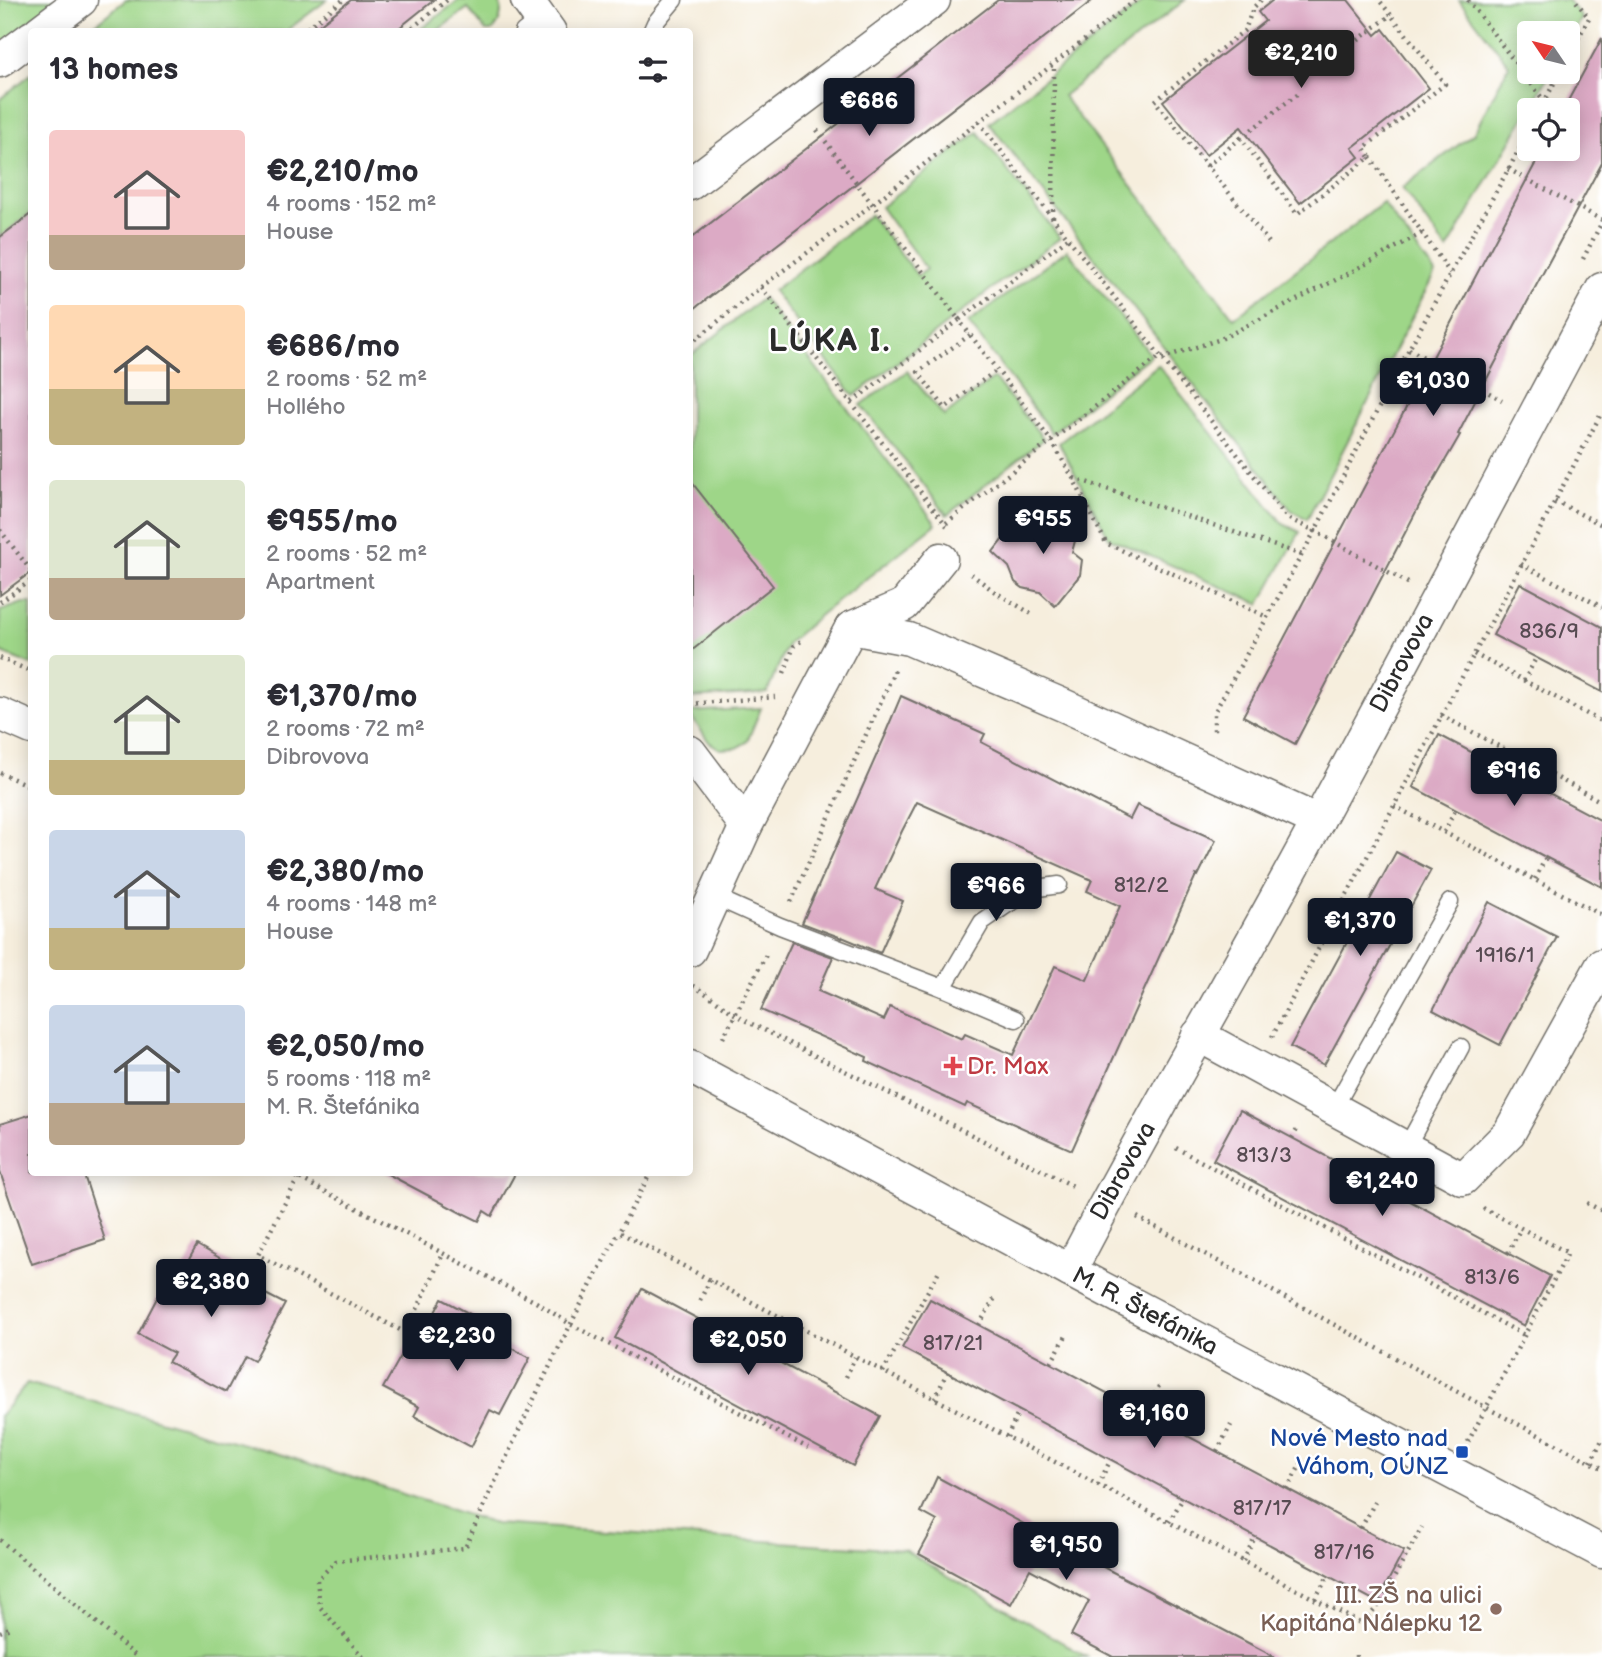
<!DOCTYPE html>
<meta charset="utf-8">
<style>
:root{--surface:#fff;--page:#f2f2f3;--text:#2b2b33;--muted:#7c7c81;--accent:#111827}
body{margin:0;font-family:"Balsamiq Sans",sans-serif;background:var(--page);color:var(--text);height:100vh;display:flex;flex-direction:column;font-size:26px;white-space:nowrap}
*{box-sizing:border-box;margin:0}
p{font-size:23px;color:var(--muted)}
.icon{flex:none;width:38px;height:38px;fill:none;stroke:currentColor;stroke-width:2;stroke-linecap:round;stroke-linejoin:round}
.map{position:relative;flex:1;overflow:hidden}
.side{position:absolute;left:28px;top:28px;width:665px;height:1148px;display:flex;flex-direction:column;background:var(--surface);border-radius:7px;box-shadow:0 4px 18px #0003}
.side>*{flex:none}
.needle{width:46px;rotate:305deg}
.buttons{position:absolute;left:1517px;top:21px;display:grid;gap:14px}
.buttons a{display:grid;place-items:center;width:63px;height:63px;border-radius:7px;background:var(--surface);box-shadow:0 4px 18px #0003;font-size:35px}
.price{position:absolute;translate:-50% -60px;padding:0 16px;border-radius:7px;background:var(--accent);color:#fff;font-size:23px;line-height:46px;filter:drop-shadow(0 2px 4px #0008)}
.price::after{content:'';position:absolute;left:50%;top:42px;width:21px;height:16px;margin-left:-10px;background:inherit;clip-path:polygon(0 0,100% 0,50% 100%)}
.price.selected{background:#222;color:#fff}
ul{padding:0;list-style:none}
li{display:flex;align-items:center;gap:21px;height:175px;padding:0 21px}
li span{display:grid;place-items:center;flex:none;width:196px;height:140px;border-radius:7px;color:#555}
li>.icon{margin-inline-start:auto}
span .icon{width:84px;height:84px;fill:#fffc;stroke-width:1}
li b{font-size:30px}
h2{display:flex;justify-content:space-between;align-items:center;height:84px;padding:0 21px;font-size:30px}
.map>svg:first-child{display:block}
</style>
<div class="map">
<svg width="1602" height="1657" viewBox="0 0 1602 1657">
<rect width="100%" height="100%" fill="#fff"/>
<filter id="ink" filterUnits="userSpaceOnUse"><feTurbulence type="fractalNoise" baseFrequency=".0143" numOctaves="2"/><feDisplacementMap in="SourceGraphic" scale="14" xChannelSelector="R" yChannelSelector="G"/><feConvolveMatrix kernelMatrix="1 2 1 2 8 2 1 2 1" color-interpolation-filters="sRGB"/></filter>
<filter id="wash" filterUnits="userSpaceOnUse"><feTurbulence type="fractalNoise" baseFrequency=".00686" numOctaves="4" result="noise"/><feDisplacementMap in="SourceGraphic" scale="28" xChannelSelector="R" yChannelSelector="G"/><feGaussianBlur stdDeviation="1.57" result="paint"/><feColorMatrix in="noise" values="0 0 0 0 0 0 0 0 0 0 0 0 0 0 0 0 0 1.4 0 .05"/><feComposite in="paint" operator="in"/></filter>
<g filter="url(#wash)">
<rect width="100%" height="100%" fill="#f6eedd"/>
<g fill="#9ed688" stroke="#64805a" stroke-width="2">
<polygon points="0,0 59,0 0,45"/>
<polygon points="126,0 327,0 286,31 86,31"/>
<path d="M459 0H499C503 11 501 23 492 31H486L468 8 437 31H418Z"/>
<polygon points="1145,0 1185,0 1063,96 1234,318 1383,203 1435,273 1307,519 1291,510 989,123"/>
<polygon points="1459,0 1568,0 1582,18 1568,42 1568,33 1530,33 1530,72 1551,72 1447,250 1402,188 1474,133 1509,65"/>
<polygon points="31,74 31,213 0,237 0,99"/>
<polygon points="978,132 1060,238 1005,279 1004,279 854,396 773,291 870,215 918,276 926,269 881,207"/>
<polygon points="1067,250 1151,355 1052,433 987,347 968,323"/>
<polygon points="763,298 936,524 821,614 788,643 767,693 690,698 690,356"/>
<polygon points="1158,365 1283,524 1300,532 1260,604 1109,538 1059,443"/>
<polygon points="907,371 944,416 994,378 1044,439 947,515 861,405"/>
<polygon points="23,603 31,603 31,665 0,652 0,611"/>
<polygon points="761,708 747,742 736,748 720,749 709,742 690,715 690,712"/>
<polygon points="27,1383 283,1455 495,1524 904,1550 1087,1657 0,1657 0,1416"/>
</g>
<g id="blocks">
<g fill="#dcaac5">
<polygon points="351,0 434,0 394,32 310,32"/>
<polygon points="998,0 1093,0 690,312 690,239"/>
<polygon points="1273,0 1348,0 1376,35 1383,29 1429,88 1352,148 1359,157 1300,203 1241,127 1206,155 1163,101 1265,21 1258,12"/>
<polygon points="1602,38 1602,163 1515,325 1458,434 1460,435 1419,506 1295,744 1243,716 1543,149 1568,149 1568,110 1563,110"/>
<polygon points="32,213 31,572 0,595 0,237"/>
<polygon points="690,480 773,586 690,652"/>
<polygon points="1023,513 1044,529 1051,520 1082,515 1072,552 1082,560 1080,575 1055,606 1040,592 1023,588 1015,582 1009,567 993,552"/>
<polygon points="1520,583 1602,627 1602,692 1493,635"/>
<polygon points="901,696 985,734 981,742 1130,819 1137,805 1216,840 1198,876 1196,875 1072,1150 967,1103 965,1107 866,1061 867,1057 761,1010 792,942 833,957 818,991 884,1020 890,1007 962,1039 965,1034 1013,1055 1055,966 1087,980 1120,906 1087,891 1092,880 917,802 902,831 875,889 903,901 880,953 842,937 842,938 802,923 886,734 885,734"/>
<polygon points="1439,735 1602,821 1602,887 1413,787"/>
<polygon points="1396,852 1431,870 1324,1065 1290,1047"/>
<polygon points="1489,902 1557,937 1500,1045 1433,1010"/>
<polygon points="1240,1110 1550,1276 1524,1326 1213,1160"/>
<polygon points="32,1114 32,1172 83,1172 105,1240 32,1264 0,1172 0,1124"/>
<polygon points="384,1172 516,1172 492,1216 484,1211 479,1221 463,1213 463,1214"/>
<polygon points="197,1245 255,1278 250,1286 285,1304 254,1361 245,1356 226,1392 168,1362 174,1353 138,1334 168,1277 177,1281"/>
<polygon points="642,1289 880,1416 853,1466 615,1338"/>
<polygon points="442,1299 498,1329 494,1338 530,1358 500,1415 490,1410 471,1447 414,1416 419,1407 383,1388 415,1331 423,1335"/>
<polygon points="930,1299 1404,1551 1377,1602 902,1348"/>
<polygon points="937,1477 1107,1569 1275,1657 1113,1657 1071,1635 1089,1601 1030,1569 1011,1604 919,1554 937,1521 921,1512"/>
</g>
</g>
</g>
<g filter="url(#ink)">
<use href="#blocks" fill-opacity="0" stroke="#726f69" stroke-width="2"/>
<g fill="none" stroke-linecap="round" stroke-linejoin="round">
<g stroke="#726f69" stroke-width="19">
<g id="lane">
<polyline points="523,32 540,18"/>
<polyline points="651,32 655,23 674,0"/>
<polyline points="713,896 780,926 943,988 982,922 1008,904 1038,888 1059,885"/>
<polyline points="943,988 1016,1019"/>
<polyline points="1334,1108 1450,902"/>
<polyline points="1406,1148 1461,1047"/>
</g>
</g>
<g stroke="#726f69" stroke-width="35">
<g id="street">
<polyline points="527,0 550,32"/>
<polyline points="39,32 81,0"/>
<polyline points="0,61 32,37"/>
<polyline points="690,184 934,0"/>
<polyline points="851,628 909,639 1063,705 1318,821"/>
<polyline points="0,714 32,728"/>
<polyline points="690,752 746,826"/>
<polyline points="690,950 746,826 851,628 904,605 941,559"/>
<polyline points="1198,1035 1463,1179 1509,1133 1602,965"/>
<polyline points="690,1067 1070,1271 1602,1552"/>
<path d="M1070 1271C1149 1118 1238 971 1319 819 1415 643 1507 465 1602 289"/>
</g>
</g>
<g stroke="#726f69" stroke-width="4.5" stroke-dasharray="2 5" stroke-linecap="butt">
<polyline points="1261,0 1253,8 1245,30 1155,101 1271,245"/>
<polyline points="1468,0 1545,102"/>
<polyline points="302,32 343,0"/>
<polyline points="407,32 447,0"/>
<polyline points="1568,57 1589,18 1575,0"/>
<polyline points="1319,58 1325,65"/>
<polyline points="1330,71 1325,65 1391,15 1379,0"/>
<polyline points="1297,94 1241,138 1297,214 1370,157 1364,148 1445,84 1391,15"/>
<polyline points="1540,110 1560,72"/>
<polyline points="979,122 1068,238 1287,518 1315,531 1214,713 1214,735"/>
<polyline points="817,130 959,320 1068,238"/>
<polyline points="1370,157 1450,273"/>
<polyline points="1207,166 1241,138"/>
<polyline points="1508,169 1602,220"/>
<polyline points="1053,218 1054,64"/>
<polyline points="1583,259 1602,222"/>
<polyline points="761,287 947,526"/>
<polyline points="970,335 918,372 945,408 997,370"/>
<polyline points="690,344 761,287 873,204 1136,0"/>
<polyline points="1409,349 1502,400"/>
<polyline points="1162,358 1221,339 1351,272 1422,233"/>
<polyline points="852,402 959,320 1052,442 1073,478 1106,543 1267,617"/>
<polyline points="1074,478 1302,555"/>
<polyline points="1555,501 1602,525"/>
<polyline points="946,523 1160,356"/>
<polyline points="0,530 32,572"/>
<polyline points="1521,564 1602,607"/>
<polyline points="971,574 995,592 1032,614"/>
<polyline points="1408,583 1315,531 1409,349 1530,130"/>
<polyline points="0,602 32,580"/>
<polyline points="1474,654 1602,722"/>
<polyline points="0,658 32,672"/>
<polyline points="784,673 794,646 804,639"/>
<polyline points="1524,681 1536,658"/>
<polyline points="690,704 775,697"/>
<polyline points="1441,715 1602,802"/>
<polyline points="0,773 32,787"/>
<polyline points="1394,806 1602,915"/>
<polyline points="1444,832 1456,809"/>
<polyline points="1535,879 1546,857"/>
<polyline points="791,902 895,670"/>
<path d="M693 986C714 997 730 1013 750 1023L1075 1187"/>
<polyline points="1272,1037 1602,412"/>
<polyline points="723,1038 768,951"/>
<polyline points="1292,1138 1298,1128"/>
<polyline points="1176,1148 1524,1335"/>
<polyline points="288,1172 536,1302 570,1324 808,1448"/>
<polyline points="651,1172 619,1232 1362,1624 1379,1605 1422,1527"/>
<polyline points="1364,1176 1369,1166"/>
<polyline points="298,1178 258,1255 406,1333 443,1254"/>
<polyline points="1587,1203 1602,1211"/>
<polyline points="1137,1217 1487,1408 1602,1468"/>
<polyline points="1508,1253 1521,1228"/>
<polyline points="700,1300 710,1280"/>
<polyline points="979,1325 995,1298"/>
<polyline points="772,1338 782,1318"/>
<polyline points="1051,1363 1066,1336"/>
<polyline points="883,1372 940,1269"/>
<polyline points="846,1377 855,1357"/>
<polyline points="935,1399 947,1372"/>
<polyline points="1144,1412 1159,1386"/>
<polyline points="1007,1437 1019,1411"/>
<polyline points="1468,1442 1568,1253 1481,1207"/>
<polyline points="1217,1451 1231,1425"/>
<polyline points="1591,1462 1602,1440"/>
<polyline points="1098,1485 1111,1459"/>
<polyline points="1287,1489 1302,1462"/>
<polyline points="1169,1522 1183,1498"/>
<polyline points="1361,1528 1375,1502"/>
<polyline points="0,1540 137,1657"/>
<polyline points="1243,1561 1255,1537"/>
<polyline points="1315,1599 1328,1576"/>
<polyline points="0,1632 10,1628"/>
<path d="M363 1657 320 1607 317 1580 336 1561 465 1548C513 1441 563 1335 619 1232"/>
<polyline points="1356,1657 1356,1655"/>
</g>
<use href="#lane" stroke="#fff" stroke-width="16"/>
<use href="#street" stroke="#fff" stroke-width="32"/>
</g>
</g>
<path fill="#e0444e" stroke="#fff" stroke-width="2.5" d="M949.5 1055.5h7v7h7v7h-7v7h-7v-7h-7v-7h7z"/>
<rect fill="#1a4fb4" stroke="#fff" stroke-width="2.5" x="1455" y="1445" width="14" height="14" rx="3.5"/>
<circle fill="#8d6e63" stroke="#fff" stroke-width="2.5" cx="1496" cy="1609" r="7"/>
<g text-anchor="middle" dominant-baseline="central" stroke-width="5" stroke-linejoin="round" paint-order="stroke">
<g font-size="21" fill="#574b52">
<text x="1549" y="631">836/9</text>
<text x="1141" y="885">812/2</text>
<text x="1505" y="955">1916/1</text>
<text x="1264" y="1155">813/3</text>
<text x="1492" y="1277">813/6</text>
<text x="953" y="1343">817/21</text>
<text x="1262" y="1508">817/17</text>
<text x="1344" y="1552">817/16</text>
</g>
<g font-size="24" fill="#2b2b2b" stroke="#fff">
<text transform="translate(1402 663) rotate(-62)">Dibrovova</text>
<text transform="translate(1123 1171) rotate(-61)">Dibrovova</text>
<text transform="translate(1145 1311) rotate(28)">M. R. Štefánika</text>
</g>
<g font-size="24" fill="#be3a42" stroke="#fff" text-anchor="start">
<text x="967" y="1066">Dr. Max</text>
</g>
<g font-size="24" fill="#164399" stroke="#fff" text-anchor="end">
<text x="1448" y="1438">Nové Mesto nad<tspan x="1448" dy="28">Váhom, OÚNZ</tspan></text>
</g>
<g font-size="24" fill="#785e54" stroke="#fff" text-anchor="end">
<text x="1482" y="1595">III. ZŠ na ulici<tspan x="1482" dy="28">Kapitána Nálepku 12</tspan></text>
</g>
<g font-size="32" font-weight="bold" letter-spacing="2" fill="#2b2b2b" stroke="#fff">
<text x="830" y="341">LÚKA I.</text>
</g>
</g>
</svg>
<div class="buttons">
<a><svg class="needle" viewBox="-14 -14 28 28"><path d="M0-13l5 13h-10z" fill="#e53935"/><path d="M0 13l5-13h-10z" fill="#7c7c81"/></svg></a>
<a><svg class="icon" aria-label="locate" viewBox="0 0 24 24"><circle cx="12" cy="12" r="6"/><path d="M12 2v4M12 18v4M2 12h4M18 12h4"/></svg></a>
</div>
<b class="price selected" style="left:1301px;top:90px">€2,210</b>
<b class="price" style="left:869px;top:138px">€686</b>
<b class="price" style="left:1433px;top:418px">€1,030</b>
<b class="price" style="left:1043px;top:556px">€955</b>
<b class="price" style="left:1514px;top:808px">€916</b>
<b class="price" style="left:996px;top:923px">€966</b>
<b class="price" style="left:1360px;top:958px">€1,370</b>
<b class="price" style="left:1382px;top:1218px">€1,240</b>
<b class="price" style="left:211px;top:1319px">€2,380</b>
<b class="price" style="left:457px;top:1373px">€2,230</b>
<b class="price" style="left:748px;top:1377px">€2,050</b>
<b class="price" style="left:1154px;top:1450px">€1,160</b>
<b class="price" style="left:1066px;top:1582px">€1,950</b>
<section class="side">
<h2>13 homes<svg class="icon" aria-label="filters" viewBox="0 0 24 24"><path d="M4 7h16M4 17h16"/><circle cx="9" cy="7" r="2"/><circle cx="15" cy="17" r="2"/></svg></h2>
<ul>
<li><span style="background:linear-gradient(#f6c9c9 75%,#b9a48a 0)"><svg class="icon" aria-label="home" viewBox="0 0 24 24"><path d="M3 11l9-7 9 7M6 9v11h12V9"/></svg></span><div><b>€2,210/mo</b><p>4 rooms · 152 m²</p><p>House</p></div></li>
<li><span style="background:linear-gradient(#ffd9b3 60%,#c2b280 0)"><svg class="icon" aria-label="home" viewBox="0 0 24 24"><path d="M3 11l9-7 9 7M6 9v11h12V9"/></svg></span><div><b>€686/mo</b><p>2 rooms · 52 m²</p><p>Hollého</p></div></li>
<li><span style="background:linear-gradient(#dfe7d0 70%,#b9a48a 0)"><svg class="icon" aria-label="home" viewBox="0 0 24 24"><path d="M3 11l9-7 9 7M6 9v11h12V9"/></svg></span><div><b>€955/mo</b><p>2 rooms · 52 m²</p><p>Apartment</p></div></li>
<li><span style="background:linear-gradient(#dfe7d0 75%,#c2b280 0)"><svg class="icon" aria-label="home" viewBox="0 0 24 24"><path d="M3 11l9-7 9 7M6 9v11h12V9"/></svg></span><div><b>€1,370/mo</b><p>2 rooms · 72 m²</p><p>Dibrovova</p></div></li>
<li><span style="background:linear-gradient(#c9d6e8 70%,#c2b280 0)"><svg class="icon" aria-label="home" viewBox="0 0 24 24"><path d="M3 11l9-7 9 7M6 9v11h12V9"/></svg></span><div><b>€2,380/mo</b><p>4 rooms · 148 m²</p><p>House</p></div></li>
<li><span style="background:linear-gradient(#c9d6e8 70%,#b9a48a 0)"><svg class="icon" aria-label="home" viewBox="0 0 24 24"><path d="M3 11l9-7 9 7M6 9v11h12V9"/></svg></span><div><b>€2,050/mo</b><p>5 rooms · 118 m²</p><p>M. R. Štefánika</p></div></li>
</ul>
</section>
</div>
